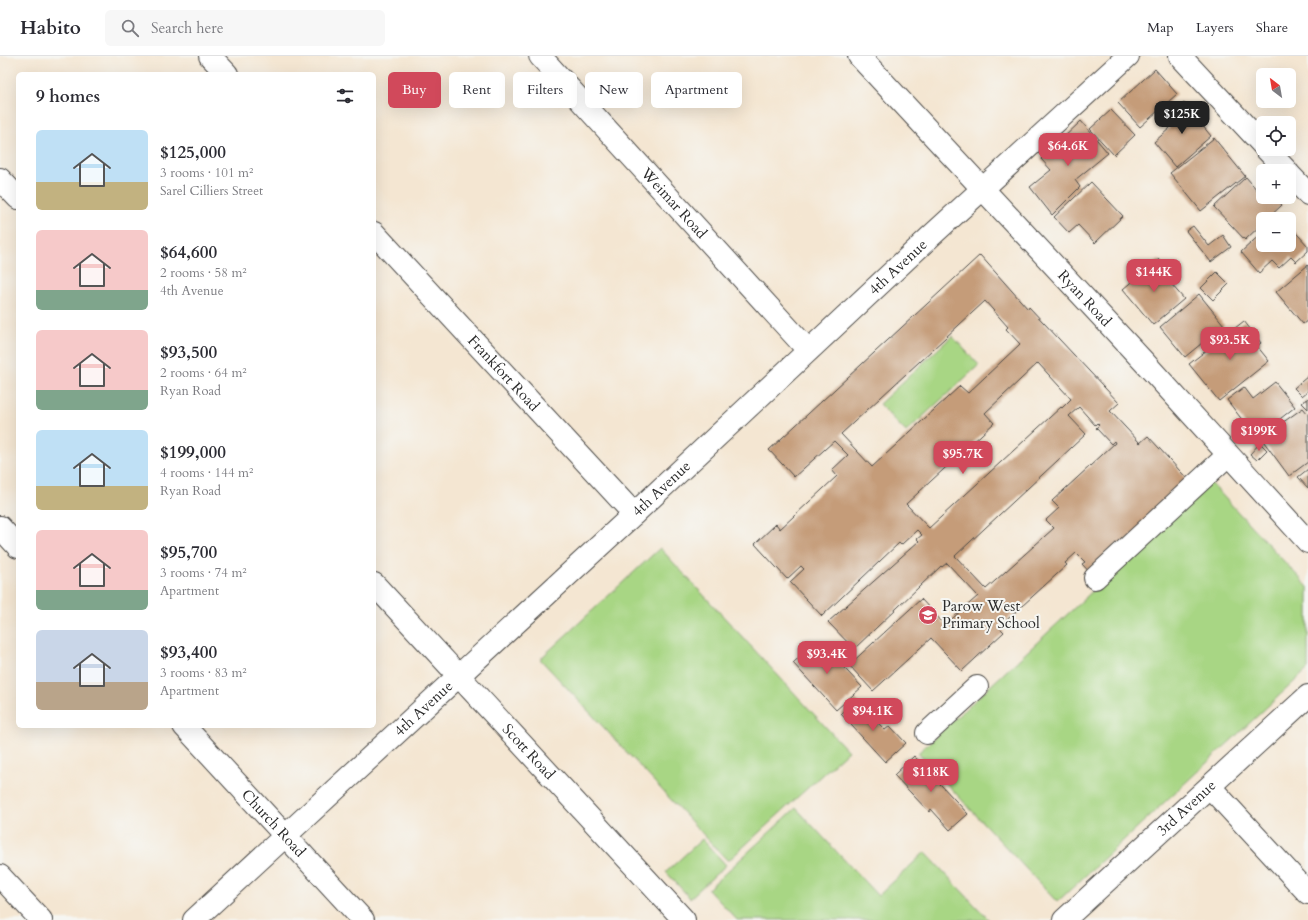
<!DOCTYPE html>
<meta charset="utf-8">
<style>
:root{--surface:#fff;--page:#f7f7f7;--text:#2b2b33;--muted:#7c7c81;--line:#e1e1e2;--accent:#d1495b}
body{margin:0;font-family:Cardo,serif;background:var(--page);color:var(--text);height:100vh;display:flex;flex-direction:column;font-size:15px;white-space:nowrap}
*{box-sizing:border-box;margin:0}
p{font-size:13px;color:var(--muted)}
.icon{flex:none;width:22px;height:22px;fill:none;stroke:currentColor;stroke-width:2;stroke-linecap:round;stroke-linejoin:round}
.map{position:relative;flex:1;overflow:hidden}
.panel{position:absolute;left:16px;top:16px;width:360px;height:656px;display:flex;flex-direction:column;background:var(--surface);border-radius:6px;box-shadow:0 4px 16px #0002}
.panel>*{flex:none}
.guide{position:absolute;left:388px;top:16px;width:380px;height:36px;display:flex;gap:8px}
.needle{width:26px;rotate:329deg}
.tools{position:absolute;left:1256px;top:12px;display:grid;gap:8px}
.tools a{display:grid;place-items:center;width:40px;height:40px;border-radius:6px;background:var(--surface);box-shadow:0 4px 16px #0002;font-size:20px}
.price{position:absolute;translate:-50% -34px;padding:0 9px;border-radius:8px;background:var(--accent);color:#fff;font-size:13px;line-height:26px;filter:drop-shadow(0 1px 2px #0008)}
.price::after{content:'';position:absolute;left:50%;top:24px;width:12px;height:9px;margin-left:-6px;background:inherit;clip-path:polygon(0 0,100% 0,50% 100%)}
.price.active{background:#222;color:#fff}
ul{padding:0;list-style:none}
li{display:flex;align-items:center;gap:12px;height:100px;padding:0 20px}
li span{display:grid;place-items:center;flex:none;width:112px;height:80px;border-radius:6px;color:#555}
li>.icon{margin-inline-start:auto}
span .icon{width:48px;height:48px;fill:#fffc;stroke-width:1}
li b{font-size:17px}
h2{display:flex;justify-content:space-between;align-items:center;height:48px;padding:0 20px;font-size:17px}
.pill{padding:0 14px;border-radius:6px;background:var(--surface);box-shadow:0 4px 16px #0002;font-size:14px;line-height:36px}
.pill.active{background:var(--accent);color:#fff}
header{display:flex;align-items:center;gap:24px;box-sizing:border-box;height:56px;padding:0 20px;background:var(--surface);border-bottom:1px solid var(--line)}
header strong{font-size:19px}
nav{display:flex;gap:22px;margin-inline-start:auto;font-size:14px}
.search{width:280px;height:36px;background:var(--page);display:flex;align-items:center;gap:10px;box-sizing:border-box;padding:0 14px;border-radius:6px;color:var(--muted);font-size:15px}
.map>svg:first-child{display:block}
</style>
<header>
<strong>Habito</strong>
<div class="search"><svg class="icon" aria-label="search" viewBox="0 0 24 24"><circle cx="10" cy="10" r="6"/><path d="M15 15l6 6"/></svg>Search here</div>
<nav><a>Map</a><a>Layers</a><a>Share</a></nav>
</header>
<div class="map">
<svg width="1308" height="864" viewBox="0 0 1308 864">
<rect width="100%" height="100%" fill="#f6f6f2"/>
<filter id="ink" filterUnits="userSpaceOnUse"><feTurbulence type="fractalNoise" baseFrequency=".025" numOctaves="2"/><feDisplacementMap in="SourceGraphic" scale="8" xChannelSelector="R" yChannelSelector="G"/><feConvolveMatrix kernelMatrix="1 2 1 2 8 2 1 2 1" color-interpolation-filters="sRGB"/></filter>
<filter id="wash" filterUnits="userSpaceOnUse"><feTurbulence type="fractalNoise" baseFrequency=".012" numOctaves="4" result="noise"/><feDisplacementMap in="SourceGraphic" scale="16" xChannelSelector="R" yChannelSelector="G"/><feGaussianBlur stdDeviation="0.9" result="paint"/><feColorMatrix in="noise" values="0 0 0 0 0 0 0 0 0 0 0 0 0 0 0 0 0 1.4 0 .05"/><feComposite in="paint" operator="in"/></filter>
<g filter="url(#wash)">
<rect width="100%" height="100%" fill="#f4e6d2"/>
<g fill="#a8d684" stroke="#6a8058">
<polygon points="952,280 979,309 906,376 879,348"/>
<polygon points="1210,426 1308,531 1308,613 1057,846 918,697"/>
<polygon points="660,492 848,695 728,805 540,603"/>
<polygon points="796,752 878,840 925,796 989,864 737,864 708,833"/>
<polygon points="702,783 726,809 690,842 666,816"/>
</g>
<g id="blocks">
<g fill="#c59c79" fill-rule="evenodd">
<polygon points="1155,13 1177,38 1140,71 1118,47"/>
<polygon points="1184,47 1211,80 1175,111 1154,86 1170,72 1163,64"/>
<polygon points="1111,54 1135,79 1114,99 1090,73"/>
<polygon points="1081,65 1108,97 1075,124 1080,131 1052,159 1030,131 1051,114 1041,103"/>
<polygon points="1214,82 1245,120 1201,155 1170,117"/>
<polygon points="1246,121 1263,141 1274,141 1282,149 1267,163 1263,163 1263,167 1245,184 1214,151"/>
<polygon points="1091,126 1123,160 1095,187 1078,169 1069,177 1054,161"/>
<polygon points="1289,169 1308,190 1308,195 1296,206 1291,201 1279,212 1272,205 1259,217 1241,196 1263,176 1263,189 1289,189"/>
<polygon points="1193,170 1209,190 1223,179 1231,191 1211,206 1186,175"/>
<path d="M980 199 1028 253 1029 251 1119 347 1110 355 1140 387 1148 380 1191 427 1092 519 1082 508 1085 506 1076 497 1065 507 1067 509 999 571 1004 576 962 615 931 582 873 635 849 609 921 543 945 569 978 540 947 507 942 511 941 510 854 593 828 566 919 485 917 483 922 479 917 474 901 489 899 487 822 560 790 526 804 513 801 510 787 523 755 488 776 468 780 473 837 420 832 414 848 399 834 385 794 421 769 394ZM985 245 1008 271 1006 273 1020 288 968 337 960 330 872 411 841 378ZM1038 307 1071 343 1062 352 1061 351 929 472 906 448 994 367 985 357ZM1079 351 1095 369 1097 367 1099 369 1096 372 1111 388 1114 385 1115 387 1052 445 1059 452 1046 464 1054 472 986 533 955 500 1086 378 1069 360Z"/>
<polygon points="1159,203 1170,217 1165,221 1184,243 1153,269 1123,233"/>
<polygon points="1308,209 1308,264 1303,268 1276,236"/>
<polygon points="1217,216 1229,228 1213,244 1201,232"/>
<polygon points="1199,238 1224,269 1185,301 1160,271"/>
<polygon points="1244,265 1261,287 1257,290 1269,305 1219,345 1189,308"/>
<polygon points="1308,320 1308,335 1302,340 1294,332"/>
<polygon points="1275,326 1295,351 1256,382 1227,344 1244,331 1253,343"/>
<polygon points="1308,342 1308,353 1302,347"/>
<polygon points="1303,352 1308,358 1308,406 1289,420 1261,382"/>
<polygon points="1260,387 1267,394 1257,404 1250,398"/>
<polygon points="1308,413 1308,432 1298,421"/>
<polygon points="818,584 862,631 836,654 793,607"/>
<polygon points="856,644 885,674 890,670 906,687 885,706 841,658"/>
<polygon points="914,700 968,758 950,774 931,753 929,756 894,719"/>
</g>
</g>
</g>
<g filter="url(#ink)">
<use href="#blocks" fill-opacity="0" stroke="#494744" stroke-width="1"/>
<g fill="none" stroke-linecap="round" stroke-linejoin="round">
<g stroke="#494744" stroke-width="24">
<g id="minor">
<polyline points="210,0 227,18"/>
<path id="s1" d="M540 0 808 294"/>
<path id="s2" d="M859 0 1145 307 1308 486"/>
<polyline points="1180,0 1263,89"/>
<polyline points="1266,93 1287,115"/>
<polyline points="1289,118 1308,138"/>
<polyline points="0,123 18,142"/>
<path id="s3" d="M374 177 634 458"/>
<polyline points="0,471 18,491"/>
<polyline points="1095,522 1228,399"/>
<path id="s4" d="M374 528 684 864"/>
<path id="s5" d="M184 670 363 864"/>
<polyline points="927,677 977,631"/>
<polyline points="1210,731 1308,837"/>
<polyline points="0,820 41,864"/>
<path id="s6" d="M194 864 634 458 931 180 1128 0"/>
<path id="s7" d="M1064 864 1308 640"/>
</g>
</g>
<use href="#minor" stroke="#fff" stroke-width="22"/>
</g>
</g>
<defs>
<g id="school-disc" transform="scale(1)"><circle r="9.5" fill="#d1495b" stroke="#f6f6f2"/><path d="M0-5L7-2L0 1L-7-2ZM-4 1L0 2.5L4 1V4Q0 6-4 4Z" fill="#fff"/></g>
</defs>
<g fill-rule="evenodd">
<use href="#school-disc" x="928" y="559"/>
</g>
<g text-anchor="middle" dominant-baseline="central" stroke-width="4" stroke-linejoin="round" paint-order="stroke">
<g font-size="15" fill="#2b2b2b" stroke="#f6f6f2">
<text stroke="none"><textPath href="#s1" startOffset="199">Weimar Road</textPath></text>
<text stroke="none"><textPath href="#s6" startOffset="960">4th Avenue</textPath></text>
<text stroke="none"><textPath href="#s2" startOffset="331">Ryan Road</textPath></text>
<text stroke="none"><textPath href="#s3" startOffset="191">Frankfort Road</textPath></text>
<text stroke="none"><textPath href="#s6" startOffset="636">4th Avenue</textPath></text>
<text stroke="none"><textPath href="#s6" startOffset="312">4th Avenue</textPath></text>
<text stroke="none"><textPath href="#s4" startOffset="228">Scott Road</textPath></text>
<text stroke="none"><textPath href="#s7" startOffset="166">3rd Avenue</textPath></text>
<text stroke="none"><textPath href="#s5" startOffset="132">Church Road</textPath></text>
</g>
<g font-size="15" fill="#2b2b2b" stroke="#f6f6f2" text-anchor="start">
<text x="942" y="550">Parow West<tspan x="942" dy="17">Primary School</tspan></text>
</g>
</g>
</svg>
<div class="tools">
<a><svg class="needle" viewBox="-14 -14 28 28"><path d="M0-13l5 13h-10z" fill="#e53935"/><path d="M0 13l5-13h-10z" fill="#7c7c81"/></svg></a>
<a><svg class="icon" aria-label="locate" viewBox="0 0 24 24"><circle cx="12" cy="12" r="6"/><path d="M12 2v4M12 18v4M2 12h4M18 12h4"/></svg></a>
<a>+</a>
<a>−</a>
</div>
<b class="price active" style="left:1182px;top:79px">$125K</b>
<b class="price" style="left:1068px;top:111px">$64.6K</b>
<b class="price" style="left:1154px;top:237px">$144K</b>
<b class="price" style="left:1230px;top:305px">$93.5K</b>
<b class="price" style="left:1259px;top:396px">$199K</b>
<b class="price" style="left:963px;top:419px">$95.7K</b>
<b class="price" style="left:827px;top:619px">$93.4K</b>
<b class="price" style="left:873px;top:676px">$94.1K</b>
<b class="price" style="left:931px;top:737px">$118K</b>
<div class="guide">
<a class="pill active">Buy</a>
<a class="pill">Rent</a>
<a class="pill">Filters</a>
<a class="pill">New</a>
<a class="pill">Apartment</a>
</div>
<section class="panel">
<h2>9 homes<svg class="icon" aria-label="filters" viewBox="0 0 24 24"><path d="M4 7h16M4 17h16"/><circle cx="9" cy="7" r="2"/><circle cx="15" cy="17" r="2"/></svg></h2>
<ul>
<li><span style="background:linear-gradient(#bfe0f5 65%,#c2b280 0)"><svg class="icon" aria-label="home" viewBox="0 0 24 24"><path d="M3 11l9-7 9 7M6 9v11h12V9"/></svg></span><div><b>$125,000</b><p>3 rooms · 101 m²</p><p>Sarel Cilliers Street</p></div></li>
<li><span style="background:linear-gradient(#f6c9c9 75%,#7fa58c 0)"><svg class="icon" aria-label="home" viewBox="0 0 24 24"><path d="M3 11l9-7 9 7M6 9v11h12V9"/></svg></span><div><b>$64,600</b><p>2 rooms · 58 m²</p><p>4th Avenue</p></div></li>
<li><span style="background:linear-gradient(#f6c9c9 75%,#7fa58c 0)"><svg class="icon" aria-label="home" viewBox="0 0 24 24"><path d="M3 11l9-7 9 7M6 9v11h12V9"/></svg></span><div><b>$93,500</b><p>2 rooms · 64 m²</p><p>Ryan Road</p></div></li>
<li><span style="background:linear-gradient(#bfe0f5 70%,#c2b280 0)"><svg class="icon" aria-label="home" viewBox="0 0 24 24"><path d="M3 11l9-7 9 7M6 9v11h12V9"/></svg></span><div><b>$199,000</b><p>4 rooms · 144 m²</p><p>Ryan Road</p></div></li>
<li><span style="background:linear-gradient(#f6c9c9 75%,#7fa58c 0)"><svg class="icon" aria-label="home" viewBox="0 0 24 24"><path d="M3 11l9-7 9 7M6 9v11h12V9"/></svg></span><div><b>$95,700</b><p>3 rooms · 74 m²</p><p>Apartment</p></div></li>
<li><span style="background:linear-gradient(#c9d6e8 65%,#b9a48a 0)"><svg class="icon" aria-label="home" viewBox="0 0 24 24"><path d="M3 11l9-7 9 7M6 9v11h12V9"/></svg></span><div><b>$93,400</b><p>3 rooms · 83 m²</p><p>Apartment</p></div></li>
</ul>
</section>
</div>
